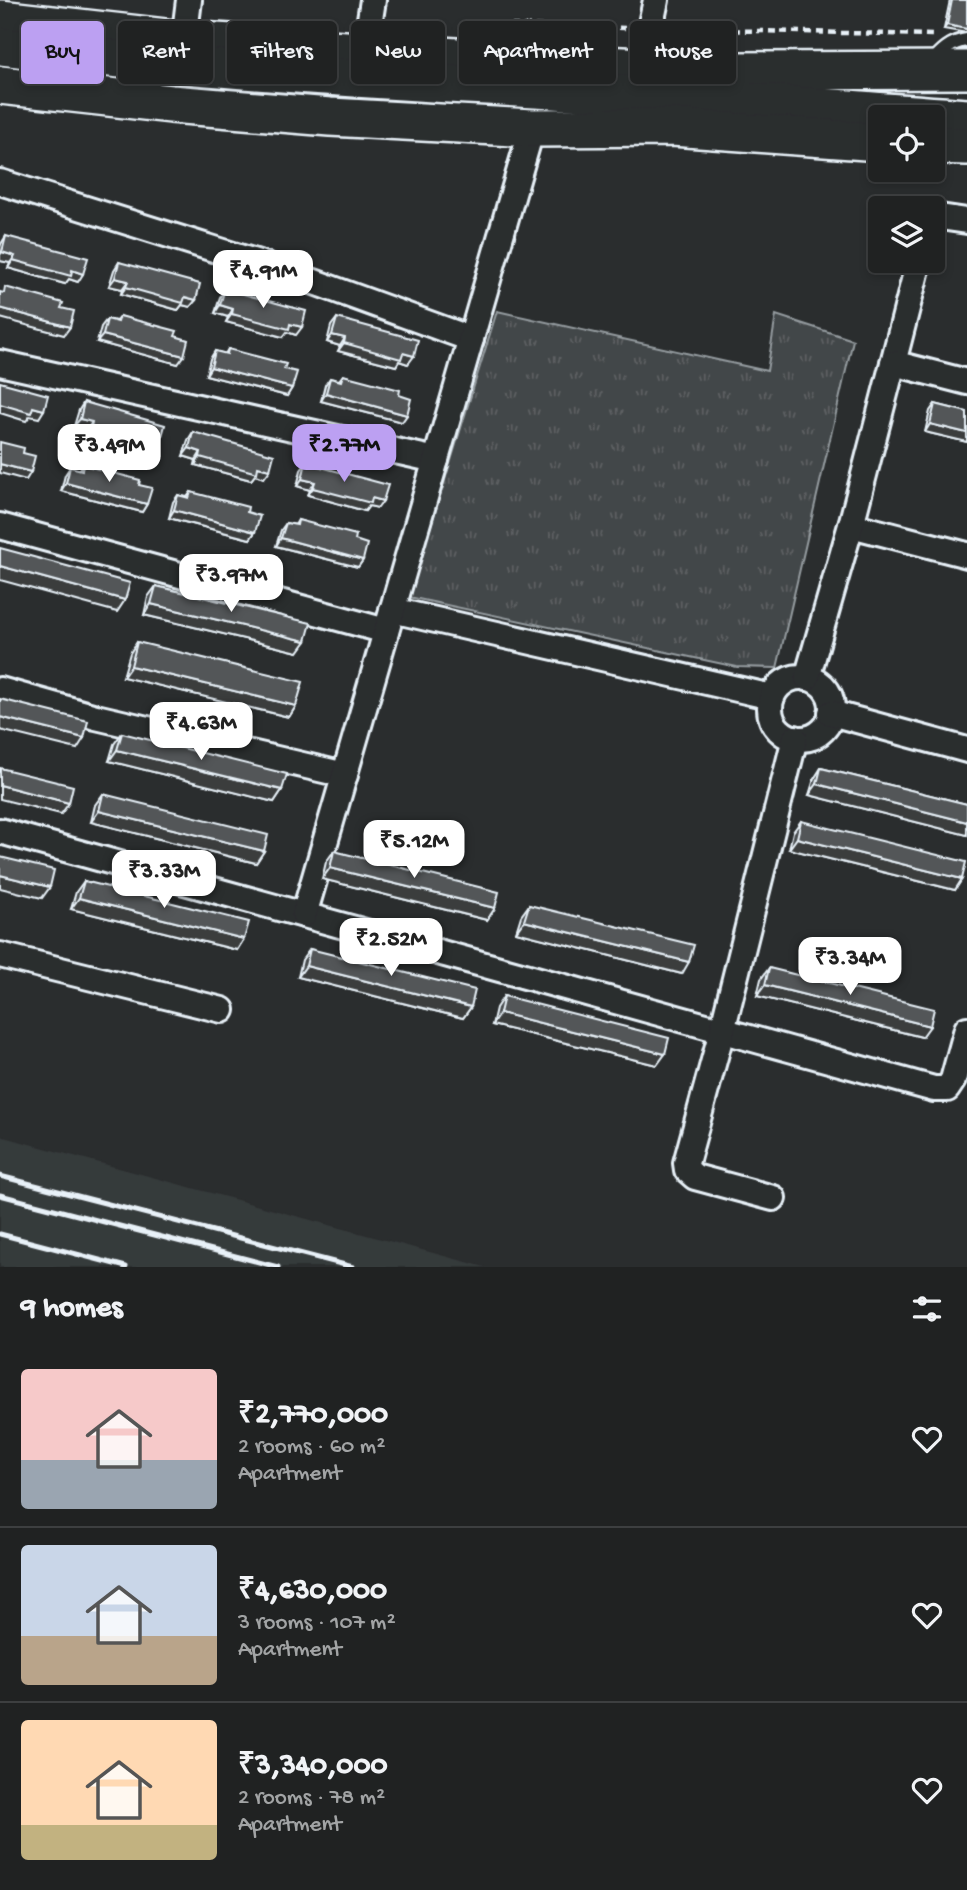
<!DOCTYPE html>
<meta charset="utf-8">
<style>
:root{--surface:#202222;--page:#2d2f2f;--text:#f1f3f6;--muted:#a2a4a5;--line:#3d3f40;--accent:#bca0f2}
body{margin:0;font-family:"Gochi Hand",sans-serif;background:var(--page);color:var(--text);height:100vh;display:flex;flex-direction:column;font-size:26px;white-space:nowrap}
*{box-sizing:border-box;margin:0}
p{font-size:23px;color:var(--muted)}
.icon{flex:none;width:38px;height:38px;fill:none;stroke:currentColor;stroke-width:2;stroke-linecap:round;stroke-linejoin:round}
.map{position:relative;height:1267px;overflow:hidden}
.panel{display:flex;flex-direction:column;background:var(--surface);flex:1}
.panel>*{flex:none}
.top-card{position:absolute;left:21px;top:21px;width:926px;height:63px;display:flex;gap:14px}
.controls{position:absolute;left:868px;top:105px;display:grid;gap:14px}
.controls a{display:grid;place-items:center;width:77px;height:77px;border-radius:7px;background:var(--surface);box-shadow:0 4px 10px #0003,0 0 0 2px var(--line);font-size:35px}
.price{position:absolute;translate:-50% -60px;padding:0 16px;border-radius:14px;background:#fff;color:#222;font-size:23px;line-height:46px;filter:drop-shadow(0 2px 4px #0008)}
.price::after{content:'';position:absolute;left:50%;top:42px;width:21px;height:16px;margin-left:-10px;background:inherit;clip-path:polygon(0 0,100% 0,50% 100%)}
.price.on{background:var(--accent);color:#111}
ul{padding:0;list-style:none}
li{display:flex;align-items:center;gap:21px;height:175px;padding:0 21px}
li+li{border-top:2px solid var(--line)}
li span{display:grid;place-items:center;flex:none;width:196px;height:140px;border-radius:7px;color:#555}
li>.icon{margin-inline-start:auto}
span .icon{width:84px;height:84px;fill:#fffc;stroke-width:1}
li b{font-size:30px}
h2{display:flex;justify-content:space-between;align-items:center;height:84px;padding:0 21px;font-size:30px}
.chip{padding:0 24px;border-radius:7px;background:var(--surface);box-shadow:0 4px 10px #0003,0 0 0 2px var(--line);font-size:24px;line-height:63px}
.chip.on{background:var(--accent);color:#111}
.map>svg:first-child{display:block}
</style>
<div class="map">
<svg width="967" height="1267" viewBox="0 0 967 1267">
<defs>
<pattern id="park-tufts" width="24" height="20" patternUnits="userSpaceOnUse" patternTransform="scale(1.75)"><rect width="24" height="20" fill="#424648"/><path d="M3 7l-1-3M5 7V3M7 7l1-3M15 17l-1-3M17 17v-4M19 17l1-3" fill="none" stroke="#5d6163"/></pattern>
</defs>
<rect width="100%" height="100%" fill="#2a2d2e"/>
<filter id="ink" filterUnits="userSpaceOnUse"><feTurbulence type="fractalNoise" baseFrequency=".0143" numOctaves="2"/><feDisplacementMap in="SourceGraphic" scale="14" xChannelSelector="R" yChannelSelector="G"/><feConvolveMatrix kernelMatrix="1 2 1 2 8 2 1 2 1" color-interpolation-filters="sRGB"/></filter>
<g filter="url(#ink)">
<polygon fill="#363a3b" points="0,1136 485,1267 0,1267"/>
<polygon fill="url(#park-tufts)" stroke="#959ca0" stroke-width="2" points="497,311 767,371 776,315 853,340 777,668 737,667 409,597"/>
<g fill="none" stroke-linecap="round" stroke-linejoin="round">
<g stroke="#e8f1f8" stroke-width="18">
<path id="service" d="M930 64C941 52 950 42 967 40"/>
</g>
<g stroke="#e8f1f8" stroke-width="30">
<g id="minor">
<polyline points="184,40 189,0"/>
<polyline points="365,51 373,0"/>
<polyline points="642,67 656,0"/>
<polyline points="0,182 284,271 471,339"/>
<polyline points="933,219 940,217 967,221"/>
<polyline points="0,363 436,460"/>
<polyline points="893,363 919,261"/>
<polyline points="851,525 967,555"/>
<polyline points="0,526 386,631"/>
<polyline points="392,610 772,697"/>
<circle cx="801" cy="708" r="31"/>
<polyline points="807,678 851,525 893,363 967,382"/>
<polyline points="0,690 96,717 345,775"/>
<polyline points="831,713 967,750"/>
<polyline points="0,831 934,1089 947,1089 953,1080 967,1029"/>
<polyline points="304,915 532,128"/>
<polyline points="0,955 222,1010"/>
<polyline points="773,1198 695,1177 687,1170 686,1163 722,1031 795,738"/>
</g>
</g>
<g stroke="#e8f1f8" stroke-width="42">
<g id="primary">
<polyline points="0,19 184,40 553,63 738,71 967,70"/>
<path d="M0 46C221 73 443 84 666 96 766 102 867 111 967 118"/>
<polyline points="0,85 171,104 330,117 532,128 672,127 880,142"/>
<polyline points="933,145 967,146"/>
</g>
</g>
<g stroke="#e8f1f8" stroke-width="4.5" stroke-dasharray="7 5" stroke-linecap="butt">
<polyline points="463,24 625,28"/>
<polyline points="673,29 933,35"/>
</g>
<use href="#service" stroke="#2a2d2e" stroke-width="12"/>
<use href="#minor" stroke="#2a2d2e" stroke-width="24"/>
<use href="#primary" stroke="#2a2d2e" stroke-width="37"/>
<g stroke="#e8f1f8" stroke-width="5">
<polyline points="0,1176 353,1267"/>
<polyline points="0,1195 278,1267"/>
<polyline points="0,1234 126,1267"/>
</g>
</g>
<g fill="#474b4d" stroke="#e8f1f8" stroke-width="2">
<polygon points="950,0 967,0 944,29"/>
<polygon points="6,236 78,282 69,279 65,284 8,268 10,263 0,261 0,247 1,244"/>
<polygon points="119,262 196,300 190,307 182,305 178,310 121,294 122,289 109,286 114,270"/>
<polygon points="225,289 296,335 287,332 283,337 226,322 228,317 215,313 220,297"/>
<polygon points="120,316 175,336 178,364 97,342 101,327 107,319 116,321"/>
<polygon points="337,318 408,364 399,361 396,366 338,351 340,346 327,342 331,326"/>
<polygon points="228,349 284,369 292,388 287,396 206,375 210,359 215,351 225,354"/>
<polygon points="343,375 399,395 402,422 321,401 325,385 330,378 339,380"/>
<polygon points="84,402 155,448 146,446 143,451 85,435 87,430 74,426 79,410"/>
<polygon points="935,404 967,412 967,442 925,432 930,411"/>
<polygon points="193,432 264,478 255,475 251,480 195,465 196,460 183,456 188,440"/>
<polygon points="306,463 378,508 369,506 365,511 308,495 310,490 297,486 301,470"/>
<polygon points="83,465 139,485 147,504 142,512 61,491 65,475 70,467 79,470"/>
<polygon points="191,492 247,512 255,532 250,539 169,518 173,502 178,495 187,497"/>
<polygon points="298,520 355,540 363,560 358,567 276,546 281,530 286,523 295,525"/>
<polygon points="156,586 298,652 144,615 148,597"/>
<polygon points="137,642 296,706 289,717 123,677 130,653"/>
<polygon points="122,733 282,790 274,802 109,761 114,744"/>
<polygon points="821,768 967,804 967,835 809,795 814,779"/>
<polygon points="103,794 264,851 256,863 91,822 95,805"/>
<polygon points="801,821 962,879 955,890 789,849 793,832"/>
<polygon points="334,851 495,908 487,920 322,879 326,862"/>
<polygon points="84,881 244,939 237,950 71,909 76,892"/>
<polygon points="529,905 682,974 516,932 521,916"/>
<polygon points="310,949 471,1007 463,1018 298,977 302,960"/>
<polygon points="769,968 922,1037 757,996 761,979"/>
<polygon points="504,996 657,1065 492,1025 496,1008"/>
</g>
<g fill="#3a3d3e" stroke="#e8f1f8" stroke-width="2">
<polygon points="947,25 967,29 967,33 944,29"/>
<polygon points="2,252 15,256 10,263 0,261 0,255"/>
<polygon points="13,260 72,270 83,274 78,282 69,279 65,284 8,268"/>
<polygon points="115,278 128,281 122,289 109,286"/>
<polygon points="126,287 185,297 196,300 190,307 182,305 178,310 121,294"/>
<polygon points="220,305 233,309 228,317 215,313"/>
<polygon points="0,308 70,327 64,335 0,318"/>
<polygon points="232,314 290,324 302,327 296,335 287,332 283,337 226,322"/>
<polygon points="103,335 184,356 178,364 97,342"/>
<polygon points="332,335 345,338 340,346 327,342"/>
<polygon points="344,343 403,353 414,356 408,364 399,361 396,366 338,351"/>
<polygon points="211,367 292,388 287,396 206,375"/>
<polygon points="326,393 407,415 402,422 321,401"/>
<polygon points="0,404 33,407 44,410 39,418 30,416 26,421 0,413"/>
<polygon points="80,419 92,422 87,430 74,426"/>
<polygon points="930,424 967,433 967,442 925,432"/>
<polygon points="91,427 150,437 161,440 155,448 146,446 143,451 85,435"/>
<polygon points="189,448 201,452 196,460 183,456"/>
<polygon points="200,457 258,467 270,470 264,478 255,475 251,480 195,465"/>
<polygon points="0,464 31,472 26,480 0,473"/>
<polygon points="302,479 315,482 310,490 297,486"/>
<polygon points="66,483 147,504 142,512 61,491"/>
<polygon points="313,488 372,498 383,501 378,508 369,506 365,511 308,495"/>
<polygon points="174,510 255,532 250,539 169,518"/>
<polygon points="281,538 363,560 358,567 276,546"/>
<polygon points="0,566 125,600 117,612 0,580"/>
<polygon points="151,604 306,641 298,652 144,615"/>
<polygon points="131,666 296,706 289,717 123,677"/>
<polygon points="0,717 84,738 77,749 0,730"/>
<polygon points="117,750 282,790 274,802 109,761"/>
<polygon points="817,784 967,822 967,835 809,795"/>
<polygon points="0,785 69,803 61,814 0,799"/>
<polygon points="99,811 264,851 256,863 91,822"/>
<polygon points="797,838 962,879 955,890 789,849"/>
<polygon points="330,868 495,908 487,920 322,879"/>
<polygon points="0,875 50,887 42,898 0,888"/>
<polygon points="79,898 244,939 237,950 71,909"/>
<polygon points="524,921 689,962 682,974 516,932"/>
<polygon points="306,966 471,1007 463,1018 298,977"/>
<polygon points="765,985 930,1026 922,1037 757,996"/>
<polygon points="500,1013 665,1054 657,1065 492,1025"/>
</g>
<g fill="#535759" stroke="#e8f1f8" stroke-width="2">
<polygon points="952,0 967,0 967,29 947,25"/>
<polygon points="6,236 88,258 83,274 72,270 71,276 13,260 15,256 2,252"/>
<polygon points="119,262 200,284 196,300 185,297 183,303 126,287 128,281 115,278"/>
<polygon points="5,287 63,303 61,308 74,311 70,327 0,308 0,292 4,293"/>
<polygon points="225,289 306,311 302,327 290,324 289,329 232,314 233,309 220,305"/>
<polygon points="120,316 177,331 175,336 188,340 184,356 103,335 107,319 118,322"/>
<polygon points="337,318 418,340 414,356 403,353 401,359 344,343 345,338 332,335"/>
<polygon points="228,349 286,364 284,369 297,372 292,388 211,367 215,351 227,354"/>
<polygon points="343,375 400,390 399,395 411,399 407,415 326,393 330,378 341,381"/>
<polygon points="0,382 48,395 44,410 33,407 31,413 0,404"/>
<polygon points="84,402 165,425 161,440 150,437 148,443 91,427 92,422 80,419"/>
<polygon points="935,404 967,412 967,433 930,424"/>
<polygon points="193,432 274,455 270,470 258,467 257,473 200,457 201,452 189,448"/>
<polygon points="0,442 24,448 23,453 35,456 31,472 0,464"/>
<polygon points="306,463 388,485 383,501 372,498 371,503 313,488 315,482 302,479"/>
<polygon points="83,465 140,480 139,485 152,488 147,504 66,483 70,467 82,470"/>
<polygon points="191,492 248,507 247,512 260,516 255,532 174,510 178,495 189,498"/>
<polygon points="298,520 356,535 355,540 367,544 363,560 281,538 286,523 297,525"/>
<polygon points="0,548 130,583 125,600 0,566"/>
<polygon points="156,586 311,623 306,641 151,604"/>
<polygon points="137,642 303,682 296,706 131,666"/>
<polygon points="0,699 88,721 84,738 0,717"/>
<polygon points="122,733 287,774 282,790 117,750"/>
<polygon points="0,768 73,786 69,803 0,785"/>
<polygon points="821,768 967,804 967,822 817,784"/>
<polygon points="103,794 268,835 264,851 99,811"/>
<polygon points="801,821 966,862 962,879 797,838"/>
<polygon points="334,851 499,892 495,908 330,868"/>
<polygon points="0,857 54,870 50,887 0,875"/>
<polygon points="84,881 249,922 244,939 79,898"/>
<polygon points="529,905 694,945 689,962 524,921"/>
<polygon points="310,949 475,990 471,1007 306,966"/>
<polygon points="769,968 934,1009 930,1026 765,985"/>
<polygon points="504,996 669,1038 665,1054 500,1013"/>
</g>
</g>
</svg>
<div class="controls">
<a><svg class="icon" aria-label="locate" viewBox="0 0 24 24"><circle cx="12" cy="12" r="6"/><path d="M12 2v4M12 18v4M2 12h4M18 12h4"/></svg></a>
<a><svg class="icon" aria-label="layers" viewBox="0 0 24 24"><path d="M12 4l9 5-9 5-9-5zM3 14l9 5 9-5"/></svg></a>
</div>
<b class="price" style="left:263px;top:310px">₹4.91M</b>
<b class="price" style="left:109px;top:484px">₹3.49M</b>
<b class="price on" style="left:344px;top:484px">₹2.77M</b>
<b class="price" style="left:231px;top:614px">₹3.97M</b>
<b class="price" style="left:201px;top:762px">₹4.63M</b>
<b class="price" style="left:414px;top:880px">₹5.12M</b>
<b class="price" style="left:164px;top:910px">₹3.33M</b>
<b class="price" style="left:391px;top:978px">₹2.52M</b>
<b class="price" style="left:850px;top:997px">₹3.34M</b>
<div class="top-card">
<a class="chip on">Buy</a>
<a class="chip">Rent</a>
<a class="chip">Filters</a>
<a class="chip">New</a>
<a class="chip">Apartment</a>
<a class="chip">House</a>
</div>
</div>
<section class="panel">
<h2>9 homes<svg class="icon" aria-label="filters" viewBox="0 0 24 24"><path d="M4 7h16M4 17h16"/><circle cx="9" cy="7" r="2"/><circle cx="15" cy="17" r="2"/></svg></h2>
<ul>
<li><span style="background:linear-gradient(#f6c9c9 65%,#9aa5b1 0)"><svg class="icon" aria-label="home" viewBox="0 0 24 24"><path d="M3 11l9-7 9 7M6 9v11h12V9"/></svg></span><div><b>₹2,770,000</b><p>2 rooms · 60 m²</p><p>Apartment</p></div><svg class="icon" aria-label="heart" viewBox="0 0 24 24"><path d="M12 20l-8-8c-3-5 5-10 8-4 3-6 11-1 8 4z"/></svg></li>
<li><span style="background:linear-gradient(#c9d6e8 65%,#b9a48a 0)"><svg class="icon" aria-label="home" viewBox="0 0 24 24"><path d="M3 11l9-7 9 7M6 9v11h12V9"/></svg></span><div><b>₹4,630,000</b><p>3 rooms · 107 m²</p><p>Apartment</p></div><svg class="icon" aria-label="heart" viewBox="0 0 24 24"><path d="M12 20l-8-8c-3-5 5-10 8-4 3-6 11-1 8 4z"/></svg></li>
<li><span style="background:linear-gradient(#ffd9b3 75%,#c2b280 0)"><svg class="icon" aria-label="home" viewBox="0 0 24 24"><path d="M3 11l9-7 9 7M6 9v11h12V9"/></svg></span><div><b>₹3,340,000</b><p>2 rooms · 78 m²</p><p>Apartment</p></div><svg class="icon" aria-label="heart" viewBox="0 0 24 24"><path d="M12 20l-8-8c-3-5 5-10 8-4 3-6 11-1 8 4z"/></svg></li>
</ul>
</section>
